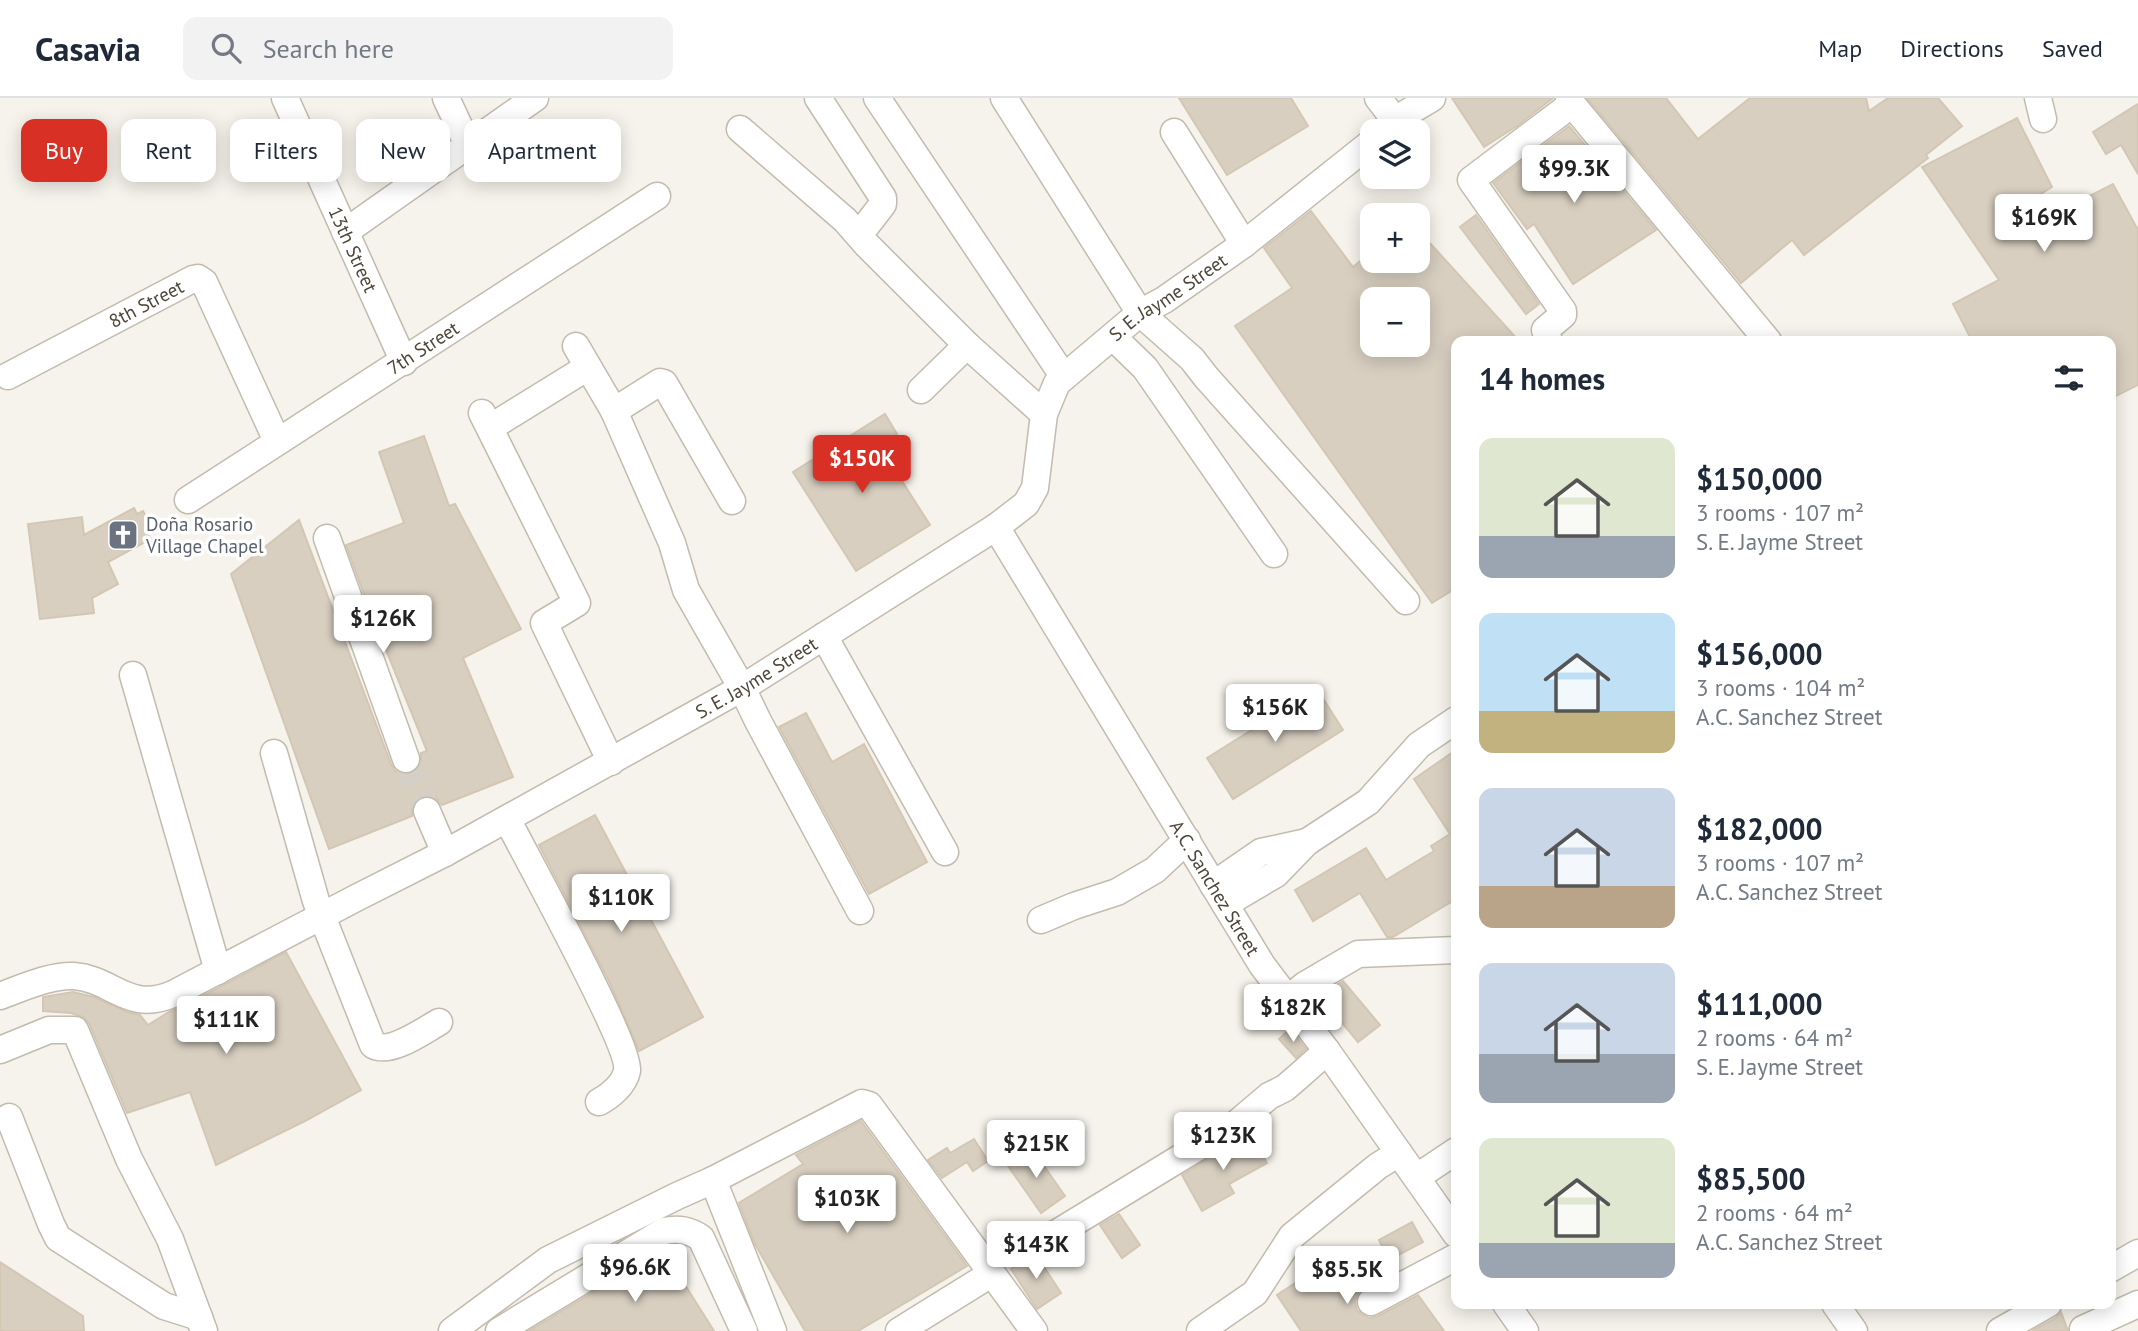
<!DOCTYPE html>
<meta charset="utf-8">
<style>
:root{--surface:#fff;--page:#f2f2f3;--text:#1f2937;--muted:#747a83;--line:#e0e1e3;--accent:#d93025}
body{margin:0;font-family:"PT Sans",sans-serif;background:var(--page);color:var(--text);height:100vh;display:flex;flex-direction:column;font-size:26px;white-space:nowrap}
*{box-sizing:border-box;margin:0}
p{font-size:23px;color:var(--muted)}
.icon{flex:none;width:38px;height:38px;fill:none;stroke:currentColor;stroke-width:2;stroke-linecap:round;stroke-linejoin:round}
.map{position:relative;flex:1;overflow:hidden}
.sheet{position:absolute;left:1451px;top:238px;width:665px;height:973px;display:flex;flex-direction:column;background:var(--surface);border-radius:14px;box-shadow:0 4px 18px #0003}
.sheet>*{flex:none}
.hud{position:absolute;left:21px;top:21px;width:665px;height:63px;display:flex;gap:14px}
.buttons{position:absolute;left:1360px;top:21px;display:grid;gap:14px}
.buttons a{display:grid;place-items:center;width:70px;height:70px;border-radius:14px;background:var(--surface);box-shadow:0 4px 18px #0003;font-size:35px}
.price{position:absolute;translate:-50% -60px;padding:0 16px;border-radius:7px;background:#fff;color:#222;font-size:23px;line-height:46px;filter:drop-shadow(0 2px 4px #0008)}
.price::after{content:'';position:absolute;left:50%;top:42px;width:21px;height:16px;margin-left:-10px;background:inherit;clip-path:polygon(0 0,100% 0,50% 100%)}
.price.current{background:var(--accent);color:#fff}
ul{padding:0;list-style:none}
li{display:flex;align-items:center;gap:21px;height:175px;padding:0 28px}
li span{display:grid;place-items:center;flex:none;width:196px;height:140px;border-radius:14px;color:#555}
li>.icon{margin-inline-start:auto}
span .icon{width:84px;height:84px;fill:#fffc;stroke-width:1}
li b{font-size:30px}
h2{display:flex;justify-content:space-between;align-items:center;height:84px;padding:0 28px;font-size:30px}
.chip{padding:0 24px;border-radius:14px;background:var(--surface);box-shadow:0 4px 18px #0003;font-size:24px;line-height:63px}
.chip.current{background:var(--accent);color:#fff}
header{display:flex;align-items:center;gap:42px;box-sizing:border-box;height:98px;padding:0 35px;background:var(--surface);border-bottom:2px solid var(--line)}
header strong{font-size:33px}
nav{display:flex;gap:38px;margin-inline-start:auto;font-size:24px}
.search{width:490px;height:63px;background:var(--page);display:flex;align-items:center;gap:18px;box-sizing:border-box;padding:0 24px;border-radius:14px;color:var(--muted);font-size:26px}
.map>svg:first-child{display:block}
</style>
<header>
<strong>Casavia</strong>
<div class="search"><svg class="icon" aria-label="search" viewBox="0 0 24 24"><circle cx="10" cy="10" r="6"/><path d="M15 15l6 6"/></svg>Search here</div>
<nav><a>Map</a><a>Directions</a><a>Saved</a></nav>
</header>
<div class="map">
<svg width="2138" height="1233" viewBox="0 0 2138 1233">
<rect width="100%" height="100%" fill="#f6f3ec"/>
<g fill="#d8cfc1" stroke="#d3c7b4" stroke-width="2" fill-rule="evenodd">
<polygon points="1179,0 1291,0 1308,28 1227,77"/>
<polygon points="1452,0 1553,0 1517,28 1484,49"/>
<polygon points="1587,0 1666,0 1698,41 1750,0 1866,0 1869,13 1888,0 1938,0 1962,28 1926,57 1928,60 1804,157 1792,142 1741,185"/>
<polygon points="2138,6 2138,76 2121,47 2106,56 2093,34"/>
<polygon points="2017,20 2052,89 2010,115 2021,133 2113,86 2138,132 2138,287 2110,301 2110,243 1972,243 1953,206 1999,182 1922,69"/>
<polygon points="1569,28 1656,132 1573,186 1534,126 1527,131 1493,85"/>
<path d="M1311 113 1353 169 1372 153V163H1418V132L1519 243H1456V490L1432 505 1235 228 1292 190 1264 150ZM1372 201H1418V247H1372Z"/>
<polygon points="1476,117 1539,206 1526,216 1460,129"/>
<polygon points="885,316 897,336 879,347 930,427 856,473 793,374"/>
<polygon points="424,338 449,408 455,406 521,531 463,560 513,679 442,707 436,700 430,698 421,698 414,704 412,710 412,718 329,751 231,476 299,422 391,666 395,673 403,676 411,676 417,672 421,664 421,655 427,653 369,510 346,447 404,425 379,354"/>
<polygon points="134,410 137,416 143,413 153,431 146,434 151,441 108,464 118,486 92,500 94,515 40,521 28,426 82,419 84,437"/>
<polygon points="1317,591 1343,632 1233,701 1207,660"/>
<polygon points="806,615 832,664 864,646 927,764 869,796 779,629"/>
<polygon points="1456,652 1456,801 1393,839 1387,839 1360,795 1313,823 1295,792 1366,750 1386,782 1434,753 1431,748 1450,736 1414,681"/>
<polygon points="595,717 703,919 639,953 610,885 539,747"/>
<polygon points="286,854 361,992 305,1023 216,1067 190,994 127,1015 89,925 83,919 71,915 43,913 43,899 73,894 94,899 127,914 140,917 148,927 169,914 180,910"/>
<polygon points="1343,883 1380,927 1358,944 1319,897"/>
<polygon points="1290,931 1306,951 1296,960 1279,941"/>
<polygon points="861,1023 967,1168 858,1233 805,1233 755,1146 739,1105 803,1066 796,1057"/>
<polygon points="1250,1035 1267,1065 1229,1086 1234,1095 1202,1113 1182,1077"/>
<polygon points="974,1041 988,1063 973,1073 967,1064 942,1080 928,1062 947,1050 950,1055"/>
<polygon points="1030,1048 1065,1098 1041,1115 1006,1065"/>
<polygon points="1119,1116 1140,1147 1122,1160 1100,1127"/>
<polygon points="1412,1124 1423,1144 1389,1162 1379,1142"/>
<polygon points="663,1152 714,1233 529,1233"/>
<polygon points="1035,1155 1061,1195 1037,1211 1011,1171"/>
<polygon points="1336,1158 1359,1194 1355,1204 1357,1212 1362,1217 1370,1220 1378,1218 1418,1197 1444,1233 1301,1233 1277,1197"/>
<polygon points="0,1164 83,1218 84,1233 0,1233"/>
<polygon points="2061,1214 2068,1233 2032,1233 2056,1220"/>
</g>
<g fill="none" stroke-linecap="round" stroke-linejoin="round">
<polyline stroke="#d4d0c8" stroke-width="26" stroke-dasharray="26 13" stroke-linecap="butt" points="406,661 427,713"/>
<g stroke="#c2bbae" stroke-width="29">
<g id="minor">
<path id="s1" d="M285 0 404 264"/>
<polyline points="446,0 468,47"/>
<polyline points="818,0 883,100 883,106 859,137"/>
<polyline points="877,0 1064,279"/>
<polyline points="1004,0 1140,215 1192,261 1206,279 1406,503"/>
<polyline points="1378,0 1395,22"/>
<polyline points="1569,0 1572,6 1768,243"/>
<polyline points="2038,0 2043,21"/>
<polyline points="740,31 845,122 866,146 967,247 1044,316"/>
<polyline points="1383,33 1395,22 1432,0"/>
<polyline points="1174,34 1244,146"/>
<polyline points="345,134 535,0"/>
<polyline points="1113,239 1145,270 1274,456"/>
<polyline points="1549,243 1545,232 1563,217 1563,213 1471,82 1572,6"/>
<polyline points="576,248 614,313 672,445 686,492 742,590 758,623 860,813"/>
<path id="s2" d="M8 278 193 181 198 180 204 184 277 343"/>
<polyline points="921,292 967,247"/>
<polyline points="614,313 660,284 664,285 732,403"/>
<polyline points="482,315 577,505 544,525 611,664"/>
<polyline points="491,329 588,269"/>
<path id="s3" d="M188 402 657 98"/>
<path id="s4" d="M996 429 1262 867 1327 953 1456 1136"/>
<polyline points="327,440 406,661"/>
<polyline points="824,538 945,754"/>
<polyline points="133,577 218,873"/>
<path d="M274 655 316 803 373 947C390 957 423 933 439 924"/>
<polyline points="427,713 445,755"/>
<path d="M507 721C525 756 631 948 627 973 624 987 610 998 599 1004"/>
<polyline points="1213,787 1261,754 1307,744"/>
<polyline points="1225,806 1276,776 1307,744 1368,704 1419,647 1456,622"/>
<polyline points="1041,822 1074,808 1117,794 1155,772 1187,742"/>
<path id="s5" d="M0 898C22 890 50 877 74 878 113 881 128 915 173 896L358 799 445 755 742 590 996 429 1026 406 1035 390 1044 316 1057 285 1140 215 1164 202 1244 146 1372 44"/>
<polyline points="1288,901 1305,887 1358,856 1456,852"/>
<polyline points="0,952 49,932 75,932 129,1061 170,1141 204,1233"/>
<polyline points="9,1019 51,1126 58,1140 164,1208 199,1219"/>
<polyline points="1417,1079 1456,1053"/>
<polyline points="713,1082 862,1005 869,1007 1034,1233"/>
<polyline points="1052,1138 1236,1026 1269,998 1285,990 1300,977 1327,953"/>
<polyline points="2110,1171 2138,1155"/>
<polyline points="1371,1204 1456,1159"/>
<polyline points="1506,1206 1525,1233"/>
<polyline points="1835,1206 1854,1233"/>
<polyline points="2083,1231 2138,1206"/>
<polyline points="452,1233 548,1162 677,1098 713,1082 773,1233"/>
<path d="M499 1233 664 1133C679 1130 689 1132 701 1140L744 1233"/>
<polyline points="899,1233 991,1176"/>
<polyline points="1200,1233 1255,1195 1292,1138 1378,1068 1399,1055"/>
<polyline points="2000,1233 2048,1206"/>
</g>
</g>
<use href="#minor" stroke="#fff" stroke-width="26"/>
</g>
<defs>
<g id="church-square" transform="scale(1.575)"><rect x="-9" y="-9" width="18" height="18" rx="4" fill="#6b7280" stroke="#fff"/><path d="M-1.2-6h2.4v3.5h3.3v2.4h-3.3V6h-2.4V-.1h-3.3v-2.4h3.3Z" fill="#fff"/></g>
</defs>
<g fill-rule="evenodd">
<use href="#church-square" x="123" y="437"/>
</g>
<g text-anchor="middle" dominant-baseline="central" stroke-width="7" stroke-linejoin="round" paint-order="stroke">
<g font-size="19" fill="#4b4439" stroke="#fff">
<text stroke="none"><textPath href="#s1" startOffset="166">13th Street</textPath></text>
<text stroke="none"><textPath href="#s5" startOffset="1433">S. E. Jayme Street</textPath></text>
<text stroke="none"><textPath href="#s2" startOffset="156">8th Street</textPath></text>
<text stroke="none"><textPath href="#s3" startOffset="280">7th Street</textPath></text>
<text stroke="none"><textPath href="#s5" startOffset="845">S. E. Jayme Street</textPath></text>
<text stroke="none"><textPath href="#s4" startOffset="422">A.C. Sanchez Street</textPath></text>
</g>
<g font-size="19" fill="#5b616d" stroke="#fff" text-anchor="start">
<text x="146" y="426">Doña Rosario<tspan x="146" dy="22">Village Chapel</tspan></text>
</g>
</g>
</svg>
<div class="buttons">
<a><svg class="icon" aria-label="layers" viewBox="0 0 24 24"><path d="M12 4l9 5-9 5-9-5zM3 14l9 5 9-5"/></svg></a>
<a>+</a>
<a>−</a>
</div>
<b class="price" style="left:1574px;top:107px">$99.3K</b>
<b class="price" style="left:2044px;top:156px">$169K</b>
<b class="price current" style="left:862px;top:397px">$150K</b>
<b class="price" style="left:383px;top:557px">$126K</b>
<b class="price" style="left:1275px;top:646px">$156K</b>
<b class="price" style="left:621px;top:836px">$110K</b>
<b class="price" style="left:1293px;top:946px">$182K</b>
<b class="price" style="left:226px;top:958px">$111K</b>
<b class="price" style="left:1223px;top:1074px">$123K</b>
<b class="price" style="left:1036px;top:1082px">$215K</b>
<b class="price" style="left:847px;top:1137px">$103K</b>
<b class="price" style="left:1036px;top:1183px">$143K</b>
<b class="price" style="left:635px;top:1206px">$96.6K</b>
<b class="price" style="left:1347px;top:1208px">$85.5K</b>
<div class="hud">
<a class="chip current">Buy</a>
<a class="chip">Rent</a>
<a class="chip">Filters</a>
<a class="chip">New</a>
<a class="chip">Apartment</a>
</div>
<section class="sheet">
<h2>14 homes<svg class="icon" aria-label="filters" viewBox="0 0 24 24"><path d="M4 7h16M4 17h16"/><circle cx="9" cy="7" r="2"/><circle cx="15" cy="17" r="2"/></svg></h2>
<ul>
<li><span style="background:linear-gradient(#dfe7d0 70%,#9aa5b1 0)"><svg class="icon" aria-label="home" viewBox="0 0 24 24"><path d="M3 11l9-7 9 7M6 9v11h12V9"/></svg></span><div><b>$150,000</b><p>3 rooms · 107 m²</p><p>S. E. Jayme Street</p></div></li>
<li><span style="background:linear-gradient(#bfe0f5 70%,#c2b280 0)"><svg class="icon" aria-label="home" viewBox="0 0 24 24"><path d="M3 11l9-7 9 7M6 9v11h12V9"/></svg></span><div><b>$156,000</b><p>3 rooms · 104 m²</p><p>A.C. Sanchez Street</p></div></li>
<li><span style="background:linear-gradient(#c9d6e8 70%,#b9a48a 0)"><svg class="icon" aria-label="home" viewBox="0 0 24 24"><path d="M3 11l9-7 9 7M6 9v11h12V9"/></svg></span><div><b>$182,000</b><p>3 rooms · 107 m²</p><p>A.C. Sanchez Street</p></div></li>
<li><span style="background:linear-gradient(#c9d6e8 65%,#9aa5b1 0)"><svg class="icon" aria-label="home" viewBox="0 0 24 24"><path d="M3 11l9-7 9 7M6 9v11h12V9"/></svg></span><div><b>$111,000</b><p>2 rooms · 64 m²</p><p>S. E. Jayme Street</p></div></li>
<li><span style="background:linear-gradient(#dfe7d0 75%,#9aa5b1 0)"><svg class="icon" aria-label="home" viewBox="0 0 24 24"><path d="M3 11l9-7 9 7M6 9v11h12V9"/></svg></span><div><b>$85,500</b><p>2 rooms · 64 m²</p><p>A.C. Sanchez Street</p></div></li>
</ul>
</section>
</div>
